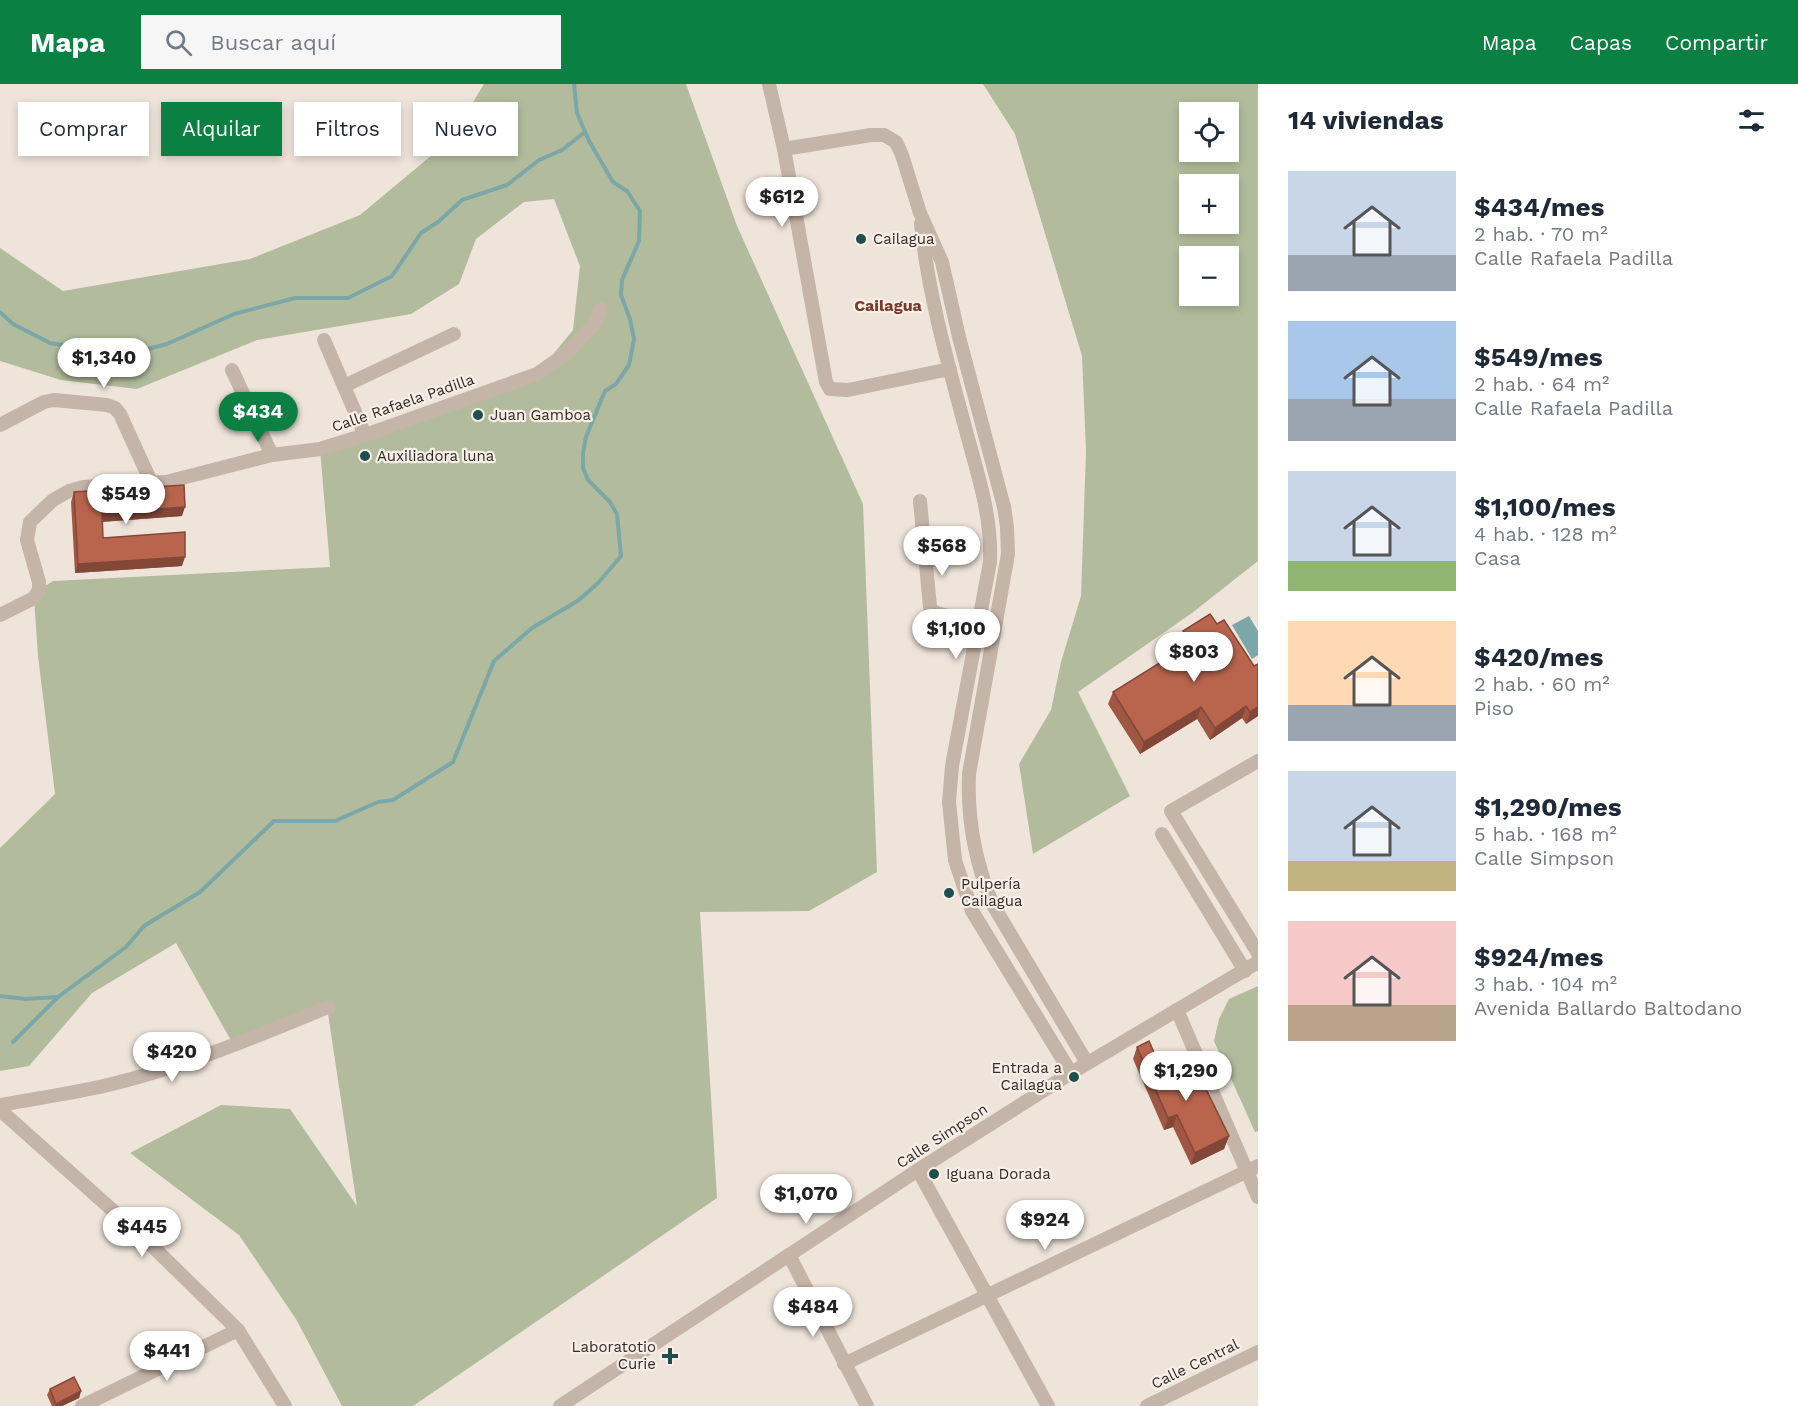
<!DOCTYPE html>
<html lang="es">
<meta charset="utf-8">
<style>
:root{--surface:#fff;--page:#f6f6f7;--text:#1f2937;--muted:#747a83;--accent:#0b8043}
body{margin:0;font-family:"Work Sans",sans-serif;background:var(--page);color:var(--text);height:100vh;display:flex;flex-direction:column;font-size:22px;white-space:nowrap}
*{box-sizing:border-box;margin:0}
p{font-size:20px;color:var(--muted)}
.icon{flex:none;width:33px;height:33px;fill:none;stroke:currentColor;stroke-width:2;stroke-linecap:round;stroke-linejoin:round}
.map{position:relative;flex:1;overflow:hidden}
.sheet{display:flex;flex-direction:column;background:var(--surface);width:540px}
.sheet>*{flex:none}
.banner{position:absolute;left:18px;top:18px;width:570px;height:54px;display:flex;gap:12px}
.tools{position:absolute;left:1179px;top:18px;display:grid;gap:12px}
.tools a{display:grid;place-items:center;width:60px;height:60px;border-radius:0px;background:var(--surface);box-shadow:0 3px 9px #0003;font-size:30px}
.price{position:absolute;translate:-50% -51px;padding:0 14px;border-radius:21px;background:#fff;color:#222;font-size:20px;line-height:39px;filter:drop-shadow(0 2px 3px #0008)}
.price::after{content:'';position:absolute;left:50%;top:36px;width:18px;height:14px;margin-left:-9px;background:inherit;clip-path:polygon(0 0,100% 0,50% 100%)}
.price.active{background:var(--accent);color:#fff}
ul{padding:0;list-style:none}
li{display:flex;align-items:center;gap:18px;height:150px;padding:0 30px}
li span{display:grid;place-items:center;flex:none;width:168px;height:120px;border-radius:0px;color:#555}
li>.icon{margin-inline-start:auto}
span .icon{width:72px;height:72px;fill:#fffc;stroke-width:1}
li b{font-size:26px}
h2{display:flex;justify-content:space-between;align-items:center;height:72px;padding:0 30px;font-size:26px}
.chip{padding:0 21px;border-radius:0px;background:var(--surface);box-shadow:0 3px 9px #0003;font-size:21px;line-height:54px}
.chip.active{background:var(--accent);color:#fff}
header{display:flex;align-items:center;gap:36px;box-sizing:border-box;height:84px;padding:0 30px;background:var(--accent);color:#fff}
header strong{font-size:28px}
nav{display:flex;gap:33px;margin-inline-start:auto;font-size:21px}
.search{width:420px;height:54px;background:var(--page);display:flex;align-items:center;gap:15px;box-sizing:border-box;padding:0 21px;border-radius:0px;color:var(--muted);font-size:22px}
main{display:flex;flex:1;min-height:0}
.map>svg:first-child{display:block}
</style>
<header>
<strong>Mapa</strong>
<div class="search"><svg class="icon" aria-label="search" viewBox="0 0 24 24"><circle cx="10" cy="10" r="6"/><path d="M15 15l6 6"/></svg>Buscar aquí</div>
<nav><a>Mapa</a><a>Capas</a><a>Compartir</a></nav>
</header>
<main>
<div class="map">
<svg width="1258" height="1322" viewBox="0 0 1258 1322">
<rect width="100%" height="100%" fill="#eee4da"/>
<g fill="#b2bc9c" fill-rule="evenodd">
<polygon points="484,0 686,0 737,142 863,420 877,788 809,827 700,828 717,1114 413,1322 342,1322 296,1235 239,1151 130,1069 221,1021 290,1025 357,1122 327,923 233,960 176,859 92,909 29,982 0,987 0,764 55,710 38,572 34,514 39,506 53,497 330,483 320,365 537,290 573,246 580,182 554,115 524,118 476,155 459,200 411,230 257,256 137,305 61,296 0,277 0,164 63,207 250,175 360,131 450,56"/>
<path d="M983 0H1258V477L1192 529 1078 608 1130 712 1033 770 1019 680 1051 626 1061 578 1081 512 1086 367 1082 272 1015 50ZM1190 28H1228V68H1190ZM1190 100H1228V140H1190ZM1190 172H1228V212H1190Z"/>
<polygon points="1258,902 1258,1047 1255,1048 1214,957 1219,935 1229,915"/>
</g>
<polygon fill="#7ca7a8" points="1249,532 1258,547 1258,571 1252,575 1232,541"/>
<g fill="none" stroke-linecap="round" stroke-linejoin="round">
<g stroke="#7ca7a8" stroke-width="4">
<polyline points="0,228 13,240 50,259 124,271 167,260 234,230 295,214 348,214 392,192 421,149 438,138 462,116 507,101 539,76 562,66 585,48"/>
<polyline points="0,912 25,915 58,913"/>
<polyline points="13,958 58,913 126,863 144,842 200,808 274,737 335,737 378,718 393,716 453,678 494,577 532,544 579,516 599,498 621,472 617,430 610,418 588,396 583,384 583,369 586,353 605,307 616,300 629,281 634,255 630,235 621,211 622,196 639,157 640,127 627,107 613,98 589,57 577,29 574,0"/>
</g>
<g stroke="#c5b4a8" stroke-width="14">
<polyline points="769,0 784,65"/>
<path d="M921 140C928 209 947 276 965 343 977 388 992 431 990 478L952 682 949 718 955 776 972 827 1071 989"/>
<polyline points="324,256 365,351"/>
<path d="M950 285 848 306 830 305 826 298 784 65 871 51H884L896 58 902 71 920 129 942 178 959 253 1004 423 1007 443 1008 470 969 690C967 736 975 778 993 821L1087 979"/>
<polyline points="232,286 272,371"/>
<polyline points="344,302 454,250"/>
<polyline points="0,341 44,318 54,316 107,321 115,324 120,330 152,400"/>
<polyline points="920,417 930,523 933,528 987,543"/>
<polyline points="0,531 34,514 39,506 39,498 27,456 30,438 53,416 69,407 83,403 166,398 272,371 320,365 365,351 537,290 567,269 594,240 601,225"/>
<polyline points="1258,677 1171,727 1258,869"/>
<polyline points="1162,750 1245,887"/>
<polyline points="1177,926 1258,1113"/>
<path d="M0 1021C37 1014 76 1009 112 1000 186 982 258 952 328 923"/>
<polyline points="0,1026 146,1156 238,1246 285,1322"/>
<polyline points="918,1086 1048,1322"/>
<polyline points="789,1171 867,1322"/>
<polyline points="844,1280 1258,1082"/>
<polyline points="82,1322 238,1246"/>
<polyline points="560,1322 918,1086 1071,989 1258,878"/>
<polyline points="1147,1322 1258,1268"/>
</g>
</g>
<g fill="#9f5743">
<polygon points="74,408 182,432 102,438 103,454 182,482 75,489 71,418"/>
<polygon points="1217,540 1254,582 1258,580 1258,632 1246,640 1242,634 1210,656 1197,635 1140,670 1108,620 1113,608 1164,583 1185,569 1179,559 1183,547"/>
<polygon points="1137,963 1166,996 1229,1052 1224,1065 1191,1081 1173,1043 1164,1046 1133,975"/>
<polygon points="50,1305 81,1307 79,1314 62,1322 52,1322 47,1311"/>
</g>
<g fill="#824737">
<polygon points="185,423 182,432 98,438 102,429"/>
<polygon points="185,473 182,482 75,489 78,480"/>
<polygon points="1246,622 1242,634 1210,656 1215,644"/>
<polygon points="1201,623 1197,635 1140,670 1144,658"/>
<polygon points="1258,623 1258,632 1246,640 1250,628"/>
<polygon points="1177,1031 1173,1043 1164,1046 1168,1034"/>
<polygon points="1229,1052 1224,1065 1191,1081 1195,1069"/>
<polygon points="81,1307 79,1314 62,1322 56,1322 56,1320"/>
</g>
<g fill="#b9654e" stroke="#824737" stroke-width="1.5">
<polygon points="184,401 185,423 102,429 103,454 185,448 185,473 78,480 74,408"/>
<polygon points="1210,530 1217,540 1224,536 1254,582 1258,580 1258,623 1250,628 1246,622 1215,644 1201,623 1144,658 1113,608 1161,578 1164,583 1194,564 1183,547"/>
<polygon points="1149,957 1166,996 1195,983 1229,1052 1195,1069 1177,1031 1168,1034 1137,963"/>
<polygon points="74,1293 81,1307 56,1320 50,1305"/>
</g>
<g fill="#214d4f" stroke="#f7efe6" stroke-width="2">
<circle cx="861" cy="155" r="6"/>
<circle cx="478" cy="331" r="6"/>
<circle cx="365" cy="372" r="6"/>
<circle cx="949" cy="809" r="6"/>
<circle cx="1074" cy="993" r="6"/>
<circle cx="934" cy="1090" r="6"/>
<path d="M667 1263h6v6h6v6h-6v6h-6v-6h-6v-6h6z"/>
</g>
<g text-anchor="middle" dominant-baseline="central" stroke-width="4.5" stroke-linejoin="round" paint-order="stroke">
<g font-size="15" fill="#322a27" stroke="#f7efe6" text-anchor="start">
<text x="873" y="155">Cailagua</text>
<text x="490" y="331">Juan Gamboa</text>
<text x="377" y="372">Auxiliadora luna</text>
<text x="961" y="800">Pulpería<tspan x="961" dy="17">Cailagua</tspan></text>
<text x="1062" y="984" text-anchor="end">Entrada a<tspan x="1062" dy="17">Cailagua</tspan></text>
<text x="946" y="1090">Iguana Dorada</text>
<text x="656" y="1263" text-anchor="end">Laboratotio<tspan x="656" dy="17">Curie</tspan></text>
</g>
<g font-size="15" fill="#322a27" stroke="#f7efe6">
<text transform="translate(403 319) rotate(-19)">Calle Rafaela Padilla</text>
<text transform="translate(942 1052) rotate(-33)">Calle Simpson</text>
<text transform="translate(1195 1280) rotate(-26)">Calle Central</text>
</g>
<g font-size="16" font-weight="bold" fill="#793a29" stroke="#f7efe6">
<text x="888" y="221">Cailagua</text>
</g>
</g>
</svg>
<div class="tools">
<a><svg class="icon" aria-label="locate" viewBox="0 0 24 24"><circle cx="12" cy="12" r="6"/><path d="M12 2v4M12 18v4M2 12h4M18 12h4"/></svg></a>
<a>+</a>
<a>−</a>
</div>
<b class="price" style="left:782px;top:144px">$612</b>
<b class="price" style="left:104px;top:305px">$1,340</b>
<b class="price active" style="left:258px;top:359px">$434</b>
<b class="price" style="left:126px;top:441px">$549</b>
<b class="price" style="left:942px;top:493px">$568</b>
<b class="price" style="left:956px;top:576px">$1,100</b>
<b class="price" style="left:1194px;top:599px">$803</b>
<b class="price" style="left:172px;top:999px">$420</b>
<b class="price" style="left:1186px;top:1018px">$1,290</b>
<b class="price" style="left:806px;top:1141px">$1,070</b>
<b class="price" style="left:1045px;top:1167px">$924</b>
<b class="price" style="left:142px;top:1174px">$445</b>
<b class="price" style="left:813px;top:1254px">$484</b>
<b class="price" style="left:167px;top:1298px">$441</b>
<div class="banner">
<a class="chip">Comprar</a>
<a class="chip active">Alquilar</a>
<a class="chip">Filtros</a>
<a class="chip">Nuevo</a>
</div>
</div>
<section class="sheet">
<h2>14 viviendas<svg class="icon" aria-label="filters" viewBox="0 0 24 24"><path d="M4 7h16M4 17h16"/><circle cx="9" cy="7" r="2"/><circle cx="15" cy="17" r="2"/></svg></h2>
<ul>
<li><span style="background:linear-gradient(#c9d6e8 70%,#9aa5b1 0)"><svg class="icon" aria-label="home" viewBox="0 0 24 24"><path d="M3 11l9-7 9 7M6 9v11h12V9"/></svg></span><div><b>$434/mes</b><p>2 hab. · 70 m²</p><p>Calle Rafaela Padilla</p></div></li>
<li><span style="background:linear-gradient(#a9c7e8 65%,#9aa5b1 0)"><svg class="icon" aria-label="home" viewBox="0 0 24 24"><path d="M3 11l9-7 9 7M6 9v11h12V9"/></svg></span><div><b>$549/mes</b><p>2 hab. · 64 m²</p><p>Calle Rafaela Padilla</p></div></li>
<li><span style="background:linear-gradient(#c9d6e8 75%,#8fb573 0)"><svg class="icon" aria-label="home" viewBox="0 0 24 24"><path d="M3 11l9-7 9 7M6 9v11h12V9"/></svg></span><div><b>$1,100/mes</b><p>4 hab. · 128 m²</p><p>Casa</p></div></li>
<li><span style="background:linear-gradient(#ffd9b3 70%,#9aa5b1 0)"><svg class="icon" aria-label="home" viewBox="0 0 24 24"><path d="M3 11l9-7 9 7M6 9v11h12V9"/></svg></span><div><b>$420/mes</b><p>2 hab. · 60 m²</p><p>Piso</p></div></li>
<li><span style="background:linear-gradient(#c9d6e8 75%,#c2b280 0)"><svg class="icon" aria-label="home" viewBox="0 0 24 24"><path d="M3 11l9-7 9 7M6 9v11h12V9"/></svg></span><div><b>$1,290/mes</b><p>5 hab. · 168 m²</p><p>Calle Simpson</p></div></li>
<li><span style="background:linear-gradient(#f6c9c9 70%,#b9a48a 0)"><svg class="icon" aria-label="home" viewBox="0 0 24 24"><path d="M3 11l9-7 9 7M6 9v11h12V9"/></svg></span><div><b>$924/mes</b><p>3 hab. · 104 m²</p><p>Avenida Ballardo Baltodano</p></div></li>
</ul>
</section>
</main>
